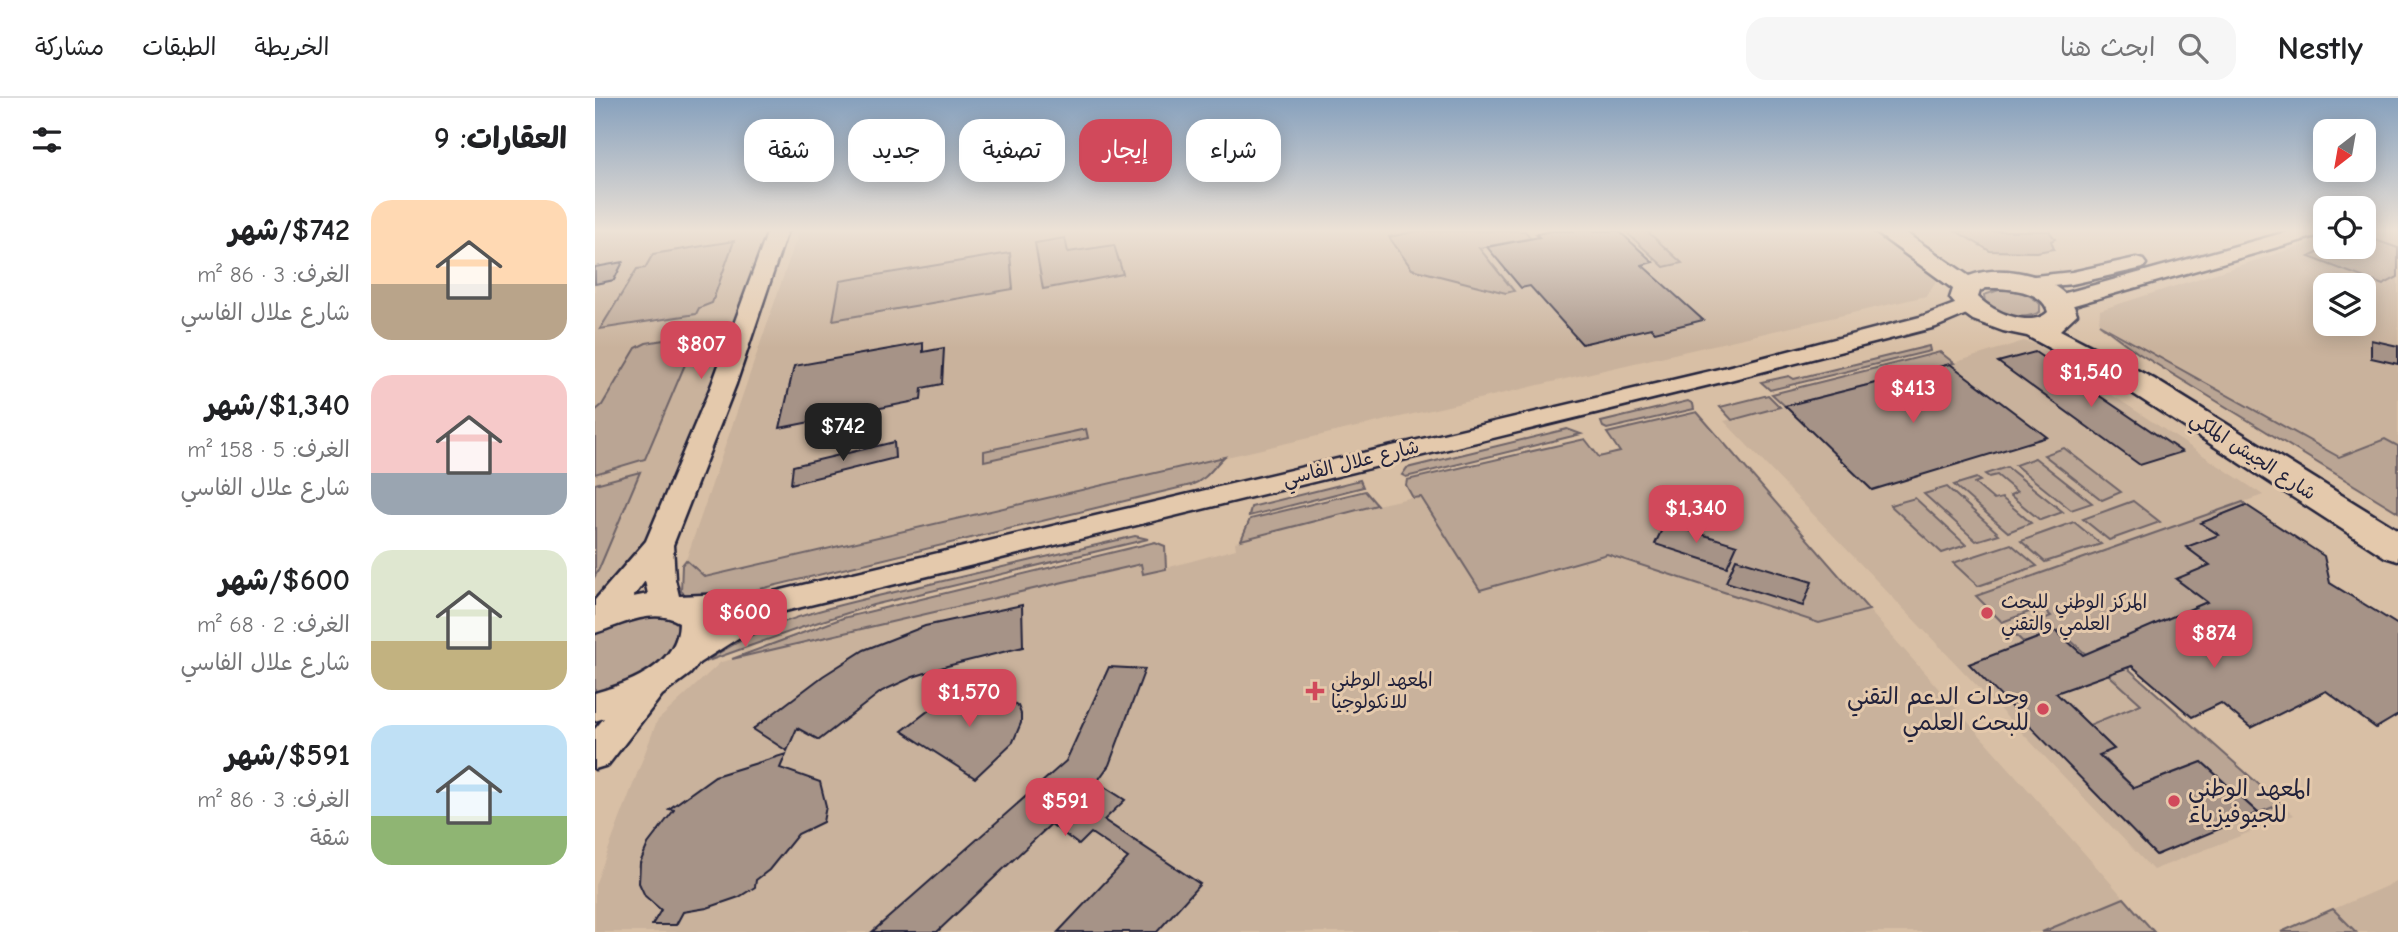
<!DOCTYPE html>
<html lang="ar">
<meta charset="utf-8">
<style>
:root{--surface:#fff;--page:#f6f6f6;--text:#202124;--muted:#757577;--line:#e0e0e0;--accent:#d1495b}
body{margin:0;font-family:"Comic Neue","Playpen Sans Arabic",sans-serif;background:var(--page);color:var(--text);direction:rtl;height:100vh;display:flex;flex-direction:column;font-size:26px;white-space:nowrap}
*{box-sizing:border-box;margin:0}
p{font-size:23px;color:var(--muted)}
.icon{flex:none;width:38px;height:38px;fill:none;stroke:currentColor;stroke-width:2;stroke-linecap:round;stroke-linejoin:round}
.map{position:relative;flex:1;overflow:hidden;direction:ltr}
.drawer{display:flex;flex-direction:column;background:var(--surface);width:595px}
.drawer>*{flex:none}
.guide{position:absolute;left:21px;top:21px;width:665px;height:63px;direction:rtl;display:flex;gap:14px}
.needle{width:46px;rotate:211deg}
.buttons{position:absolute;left:1718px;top:21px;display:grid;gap:14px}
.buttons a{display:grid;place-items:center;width:63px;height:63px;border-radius:14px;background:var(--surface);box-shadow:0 4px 18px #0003;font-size:35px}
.price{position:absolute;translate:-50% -60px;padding:0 16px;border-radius:14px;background:var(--accent);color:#fff;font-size:23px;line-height:46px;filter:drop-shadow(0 2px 4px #0008)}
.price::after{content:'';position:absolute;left:50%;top:42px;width:21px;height:16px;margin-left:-10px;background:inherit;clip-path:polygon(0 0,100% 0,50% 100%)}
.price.active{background:#222;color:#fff}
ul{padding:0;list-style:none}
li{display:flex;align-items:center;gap:21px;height:175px;padding:0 28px}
li span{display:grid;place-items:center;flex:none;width:196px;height:140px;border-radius:21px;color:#555}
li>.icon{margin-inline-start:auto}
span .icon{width:84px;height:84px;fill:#fffc;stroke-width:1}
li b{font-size:30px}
h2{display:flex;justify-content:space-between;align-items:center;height:84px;padding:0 28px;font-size:30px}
.pill{padding:0 24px;border-radius:21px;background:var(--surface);box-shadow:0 4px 18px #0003;font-size:24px;line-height:63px}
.pill.active{background:var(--accent);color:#fff}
header{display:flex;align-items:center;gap:42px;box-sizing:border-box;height:98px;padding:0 35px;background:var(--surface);border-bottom:2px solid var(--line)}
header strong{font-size:33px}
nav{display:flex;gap:38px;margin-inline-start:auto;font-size:24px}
.search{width:490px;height:63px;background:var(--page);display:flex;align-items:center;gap:18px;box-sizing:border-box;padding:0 24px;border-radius:21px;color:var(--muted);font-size:26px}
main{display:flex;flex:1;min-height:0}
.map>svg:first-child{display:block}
</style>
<header>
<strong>Nestly</strong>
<div class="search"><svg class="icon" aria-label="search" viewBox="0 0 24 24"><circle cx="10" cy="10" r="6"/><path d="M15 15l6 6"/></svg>ابحث هنا</div>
<nav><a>الخريطة</a><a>الطبقات</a><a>مشاركة</a></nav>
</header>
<main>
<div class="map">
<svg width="1803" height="834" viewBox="0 0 1803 834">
<rect width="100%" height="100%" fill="#d8bfa5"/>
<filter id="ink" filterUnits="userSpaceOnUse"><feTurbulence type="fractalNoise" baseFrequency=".0143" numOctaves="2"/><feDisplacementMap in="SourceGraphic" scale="14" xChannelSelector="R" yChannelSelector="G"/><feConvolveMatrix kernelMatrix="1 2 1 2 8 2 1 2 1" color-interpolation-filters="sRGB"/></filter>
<g filter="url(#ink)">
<g fill="#c9b29c" fill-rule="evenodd">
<polygon points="0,133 180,133 0,600"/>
<polygon points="204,133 1274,133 1344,179 1331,198 110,479 91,462"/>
<path d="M1769 133H1803V392L1504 226 1505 212 1731 140V149H1769ZM1731 187H1769V226H1731Z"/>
<polygon points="1429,243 1440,246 1668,397 1433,481 1699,717 1558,772 1129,323 1355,266"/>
<polygon points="1116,334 1529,800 1447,834 0,834 0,787 62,623 126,564 546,466 549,476 641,451 640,444 782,407"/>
<polygon points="1803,783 1803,834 1686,834"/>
</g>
<g fill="#baa594" stroke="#6e6468" stroke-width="2">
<polygon points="823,133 930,133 936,140 884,150 919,193 911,195 817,171 794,139"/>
<polygon points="1030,133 1052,133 1087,165 1069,169"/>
<polygon points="1361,133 1454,133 1460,141 1456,143 1459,151 1442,154 1395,153"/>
<polygon points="1769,138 1803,150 1803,179 1788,187 1714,159 1735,149 1769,149"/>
<polygon points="470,140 473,154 519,147 528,176 448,191 440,145"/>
<polygon points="139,143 117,205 104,210 101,216 5,231 42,171 50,170 58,156"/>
<polygon points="415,155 418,191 238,222 245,183"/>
<path d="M1407 191C1421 192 1435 195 1445 206V214C1426 224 1406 216 1390 205L1389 197Z"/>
<polygon points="1504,226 1744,359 1790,341 1803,348 1803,414 1543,255"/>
<polygon points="92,238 88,245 97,250 50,361 0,376 0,313 7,307 41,250 51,245"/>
<polygon points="1334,248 1335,253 1175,292 1166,284 1194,278 1199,281"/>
<polygon points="1345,254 1359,265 1190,308 1177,296"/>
<polygon points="1173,297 1185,309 1137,322 1125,309"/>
<polygon points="1093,303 1098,306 1099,311 1012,331 1008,329 1006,324"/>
<polygon points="1102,314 1274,512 1224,525 1012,456 885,492 826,399 818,400 811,387 812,382 990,341 1004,359 1025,354 1012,335"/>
<polygon points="491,331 493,340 389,363 389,353"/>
<polygon points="972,331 986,336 811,379 807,377 812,370"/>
<polygon points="1469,350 1526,394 1507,402 1449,357"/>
<path d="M629 359C617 370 613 381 596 387L132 499 92 498 86 493 87 467 91 462 110 479Z"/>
<polygon points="1440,360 1497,405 1476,412 1420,367"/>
<polygon points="1412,369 1468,414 1445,422 1415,397 1422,394 1402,377 1394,379 1390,376"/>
<polygon points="45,374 4,471 0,478 0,386"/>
<polygon points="1381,380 1385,383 1379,385 1399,402 1407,400 1436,425 1413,434 1359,387"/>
<polygon points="765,382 768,389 654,418 656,409"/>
<polygon points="1352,389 1404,436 1381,443 1329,396"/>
<polygon points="770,393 782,407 646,442 655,421"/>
<polygon points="1320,400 1371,447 1347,455 1295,407"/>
<polygon points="1538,403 1565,424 1514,442 1488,421"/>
<polygon points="1648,404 1651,407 1607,425 1624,437 1592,449 1615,467 1582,482 1612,504 1509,549 1686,706 1663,715 1607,664 1539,690 1505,657 1519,651 1494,627 1546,606 1464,532 1429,545 1415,531 1443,520 1447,522 1456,518 1443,506 1435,509 1437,513 1407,524 1381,498"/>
<polygon points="1479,424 1506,446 1450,464 1426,443"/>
<path d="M540 438 553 441 278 507 208 529 110 564C173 519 257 504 331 487 401 471 470 454 540 438Z"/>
<polygon points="560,444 570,448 571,471 548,476 546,466 137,561 248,520"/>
<polygon points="1416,446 1442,468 1383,488 1358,465"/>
<polygon points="65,517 78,521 85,529 78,555 45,582 0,599 0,533 28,521"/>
<polygon points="1529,800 1559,834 1447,834"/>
<polygon points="1738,811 1761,834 1686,834"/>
</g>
<g fill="#a69387" stroke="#22223b" stroke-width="2">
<polygon points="956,133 1024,133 1058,164 1047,167 1108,222 1060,234 1056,230 987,246 935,188 926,190 892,149 944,139 941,136"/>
<polygon points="28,164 19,182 0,186 0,169"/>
<polygon points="1776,242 1803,248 1803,266 1776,260"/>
<polygon points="328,245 328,254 349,250 347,286 327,290 326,302 185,330 199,268"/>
<polygon points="1440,254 1587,354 1545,367 1403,264"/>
<polygon points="1355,266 1452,339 1277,392 1190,308"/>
<polygon points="299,344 300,360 196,386 198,368"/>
<polygon points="1651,407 1729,458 1735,485 1803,527 1803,617 1781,630 1731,593 1656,630 1626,605 1597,619 1537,568 1461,595 1519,651 1504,657 1539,690 1607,664 1663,715 1561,757 1374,566 1461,533 1488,557 1612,504 1581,481 1615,467 1591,449 1624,437 1606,425"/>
<polygon points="1070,425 1142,447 1132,469 1060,446"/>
<polygon points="1141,461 1217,484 1208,508 1131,484"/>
<polygon points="427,507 428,549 352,568 318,579 287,593 224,642 202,630 192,653 158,631 228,578 269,552 330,528"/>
<polygon points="514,569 550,571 514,667 502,684 530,702 509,722 605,786 562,834 463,834 533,760 496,735 484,747 456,726 342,834 277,834 471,663"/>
<polygon points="382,592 405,595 423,608 426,616 426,625 418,644 380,680 307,633 346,603"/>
<polygon points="191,656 185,670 225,684 231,708 228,724 203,736 174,772 161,782 160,789 144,799 112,810 88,814 81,827 57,827 66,812 50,798 44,785 45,765 53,746 79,712 74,711 120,678"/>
</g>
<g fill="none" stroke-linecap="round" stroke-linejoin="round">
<g stroke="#22223b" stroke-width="5">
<g id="minor">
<path d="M173 133H192L141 286 78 447 80 481 84 498 178 494 1124 271 1325 219 1373 201 1381 202 1384 207 1381 212 1341 229 1135 282 182 515 104 565 95 576 67 597 13 667 0 671V631L9 620 0 623V595C35 585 84 567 84 524 57 509 26 527 0 535V502L51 443 117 286ZM50 483 53 496 38 499ZM130 518 116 527V519Z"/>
<polygon points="1695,133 1727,133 1725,137 1472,209 1456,209 1453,204 1456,199"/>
<polygon points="1541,160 1548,162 1551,166 1548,170 1477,186 1430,191 1423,189 1420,185 1423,181 1430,179 1477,174"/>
</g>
</g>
<g stroke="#22223b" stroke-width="5">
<path id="major" d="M1279 133H1308L1374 178C1408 164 1471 178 1482 216L1465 232 1559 281 1803 432V463L1790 459 1537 295 1432 238 1408 233 1378 222 1367 214 1355 200 1358 191ZM1391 190C1411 190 1447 191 1453 214 1435 231 1398 214 1383 199L1385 193Z"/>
</g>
<use href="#minor" fill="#e4c9ac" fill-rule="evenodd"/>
<use href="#major" fill="#e4c9ac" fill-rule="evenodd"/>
</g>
</g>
<linearGradient id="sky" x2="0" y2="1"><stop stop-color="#86a0bd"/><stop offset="0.53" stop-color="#ede2d6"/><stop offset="1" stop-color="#ede2d6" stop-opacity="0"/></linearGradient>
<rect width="1803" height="250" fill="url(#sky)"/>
<g fill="#d1495b" stroke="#e4c9ac" stroke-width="2.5">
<circle cx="1392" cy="515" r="7"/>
<path d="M716.5 582.5h7v7h7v7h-7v7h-7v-7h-7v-7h7z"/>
<circle cx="1448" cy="611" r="7"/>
<circle cx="1579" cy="703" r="7"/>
</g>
<g text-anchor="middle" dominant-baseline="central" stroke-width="6" stroke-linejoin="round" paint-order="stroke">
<g font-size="19" fill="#22223b" stroke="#e4c9ac">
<text transform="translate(1658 358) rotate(33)">شارع الجيش الملكي</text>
<text transform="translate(756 365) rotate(-14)">شارع علال الفاسي</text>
</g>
<g font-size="19" fill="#22223b" stroke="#e4c9ac" text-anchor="start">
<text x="1406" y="504">المركز الوطني للبحث<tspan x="1406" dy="22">العلمي والتقني</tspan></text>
<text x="736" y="582">المعهد الوطني<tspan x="736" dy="22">للانكولوجيا</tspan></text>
</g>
<g font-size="23" fill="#22223b" stroke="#e4c9ac" text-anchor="end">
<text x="1434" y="598">وحدات الدعم التقني<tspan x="1434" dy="26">للبحث العلمي</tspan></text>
<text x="1593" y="690" text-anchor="start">المعهد الوطني<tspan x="1593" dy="26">للجيوفيزياء</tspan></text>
</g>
</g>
</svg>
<div class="buttons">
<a><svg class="needle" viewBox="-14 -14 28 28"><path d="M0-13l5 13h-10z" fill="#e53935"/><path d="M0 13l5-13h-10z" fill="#757577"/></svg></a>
<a><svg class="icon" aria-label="locate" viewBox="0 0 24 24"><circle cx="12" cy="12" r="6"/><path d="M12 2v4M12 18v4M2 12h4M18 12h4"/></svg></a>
<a><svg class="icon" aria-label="layers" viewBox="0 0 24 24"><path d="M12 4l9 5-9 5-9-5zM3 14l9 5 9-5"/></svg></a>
</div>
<b class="price" style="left:106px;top:283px">$807</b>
<b class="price" style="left:1496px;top:311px">$1,540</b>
<b class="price" style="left:1318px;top:327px">$413</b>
<b class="price active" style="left:248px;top:365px">$742</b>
<b class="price" style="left:1101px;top:447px">$1,340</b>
<b class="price" style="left:150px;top:551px">$600</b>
<b class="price" style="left:1619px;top:572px">$874</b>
<b class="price" style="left:374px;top:631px">$1,570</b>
<b class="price" style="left:470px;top:740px">$591</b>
<div class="guide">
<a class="pill">شراء</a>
<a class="pill active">إيجار</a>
<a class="pill">تصفية</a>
<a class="pill">جديد</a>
<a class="pill">شقة</a>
</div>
</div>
<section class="drawer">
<h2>العقارات: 9<svg class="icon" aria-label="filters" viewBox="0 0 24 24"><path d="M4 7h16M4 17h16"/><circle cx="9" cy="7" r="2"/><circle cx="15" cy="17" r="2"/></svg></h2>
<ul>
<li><span style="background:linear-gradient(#ffd9b3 60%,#b9a48a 0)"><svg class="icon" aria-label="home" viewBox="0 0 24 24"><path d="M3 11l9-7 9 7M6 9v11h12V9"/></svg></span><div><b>$742/شهر</b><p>الغرف: 3 · 86 m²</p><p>شارع علال الفاسي</p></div></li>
<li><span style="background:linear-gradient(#f6c9c9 70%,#9aa5b1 0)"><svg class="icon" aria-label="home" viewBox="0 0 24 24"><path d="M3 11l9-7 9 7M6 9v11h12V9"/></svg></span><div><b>$1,340/شهر</b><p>الغرف: 5 · 158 m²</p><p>شارع علال الفاسي</p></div></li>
<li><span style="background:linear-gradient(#dfe7d0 65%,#c2b280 0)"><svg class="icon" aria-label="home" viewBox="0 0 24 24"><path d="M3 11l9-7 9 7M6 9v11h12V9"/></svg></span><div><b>$600/شهر</b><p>الغرف: 2 · 68 m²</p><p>شارع علال الفاسي</p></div></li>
<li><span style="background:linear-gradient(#bfe0f5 65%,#8fb573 0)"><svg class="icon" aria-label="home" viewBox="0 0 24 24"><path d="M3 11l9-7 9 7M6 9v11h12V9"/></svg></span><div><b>$591/شهر</b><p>الغرف: 3 · 86 m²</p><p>شقة</p></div></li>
</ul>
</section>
</main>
